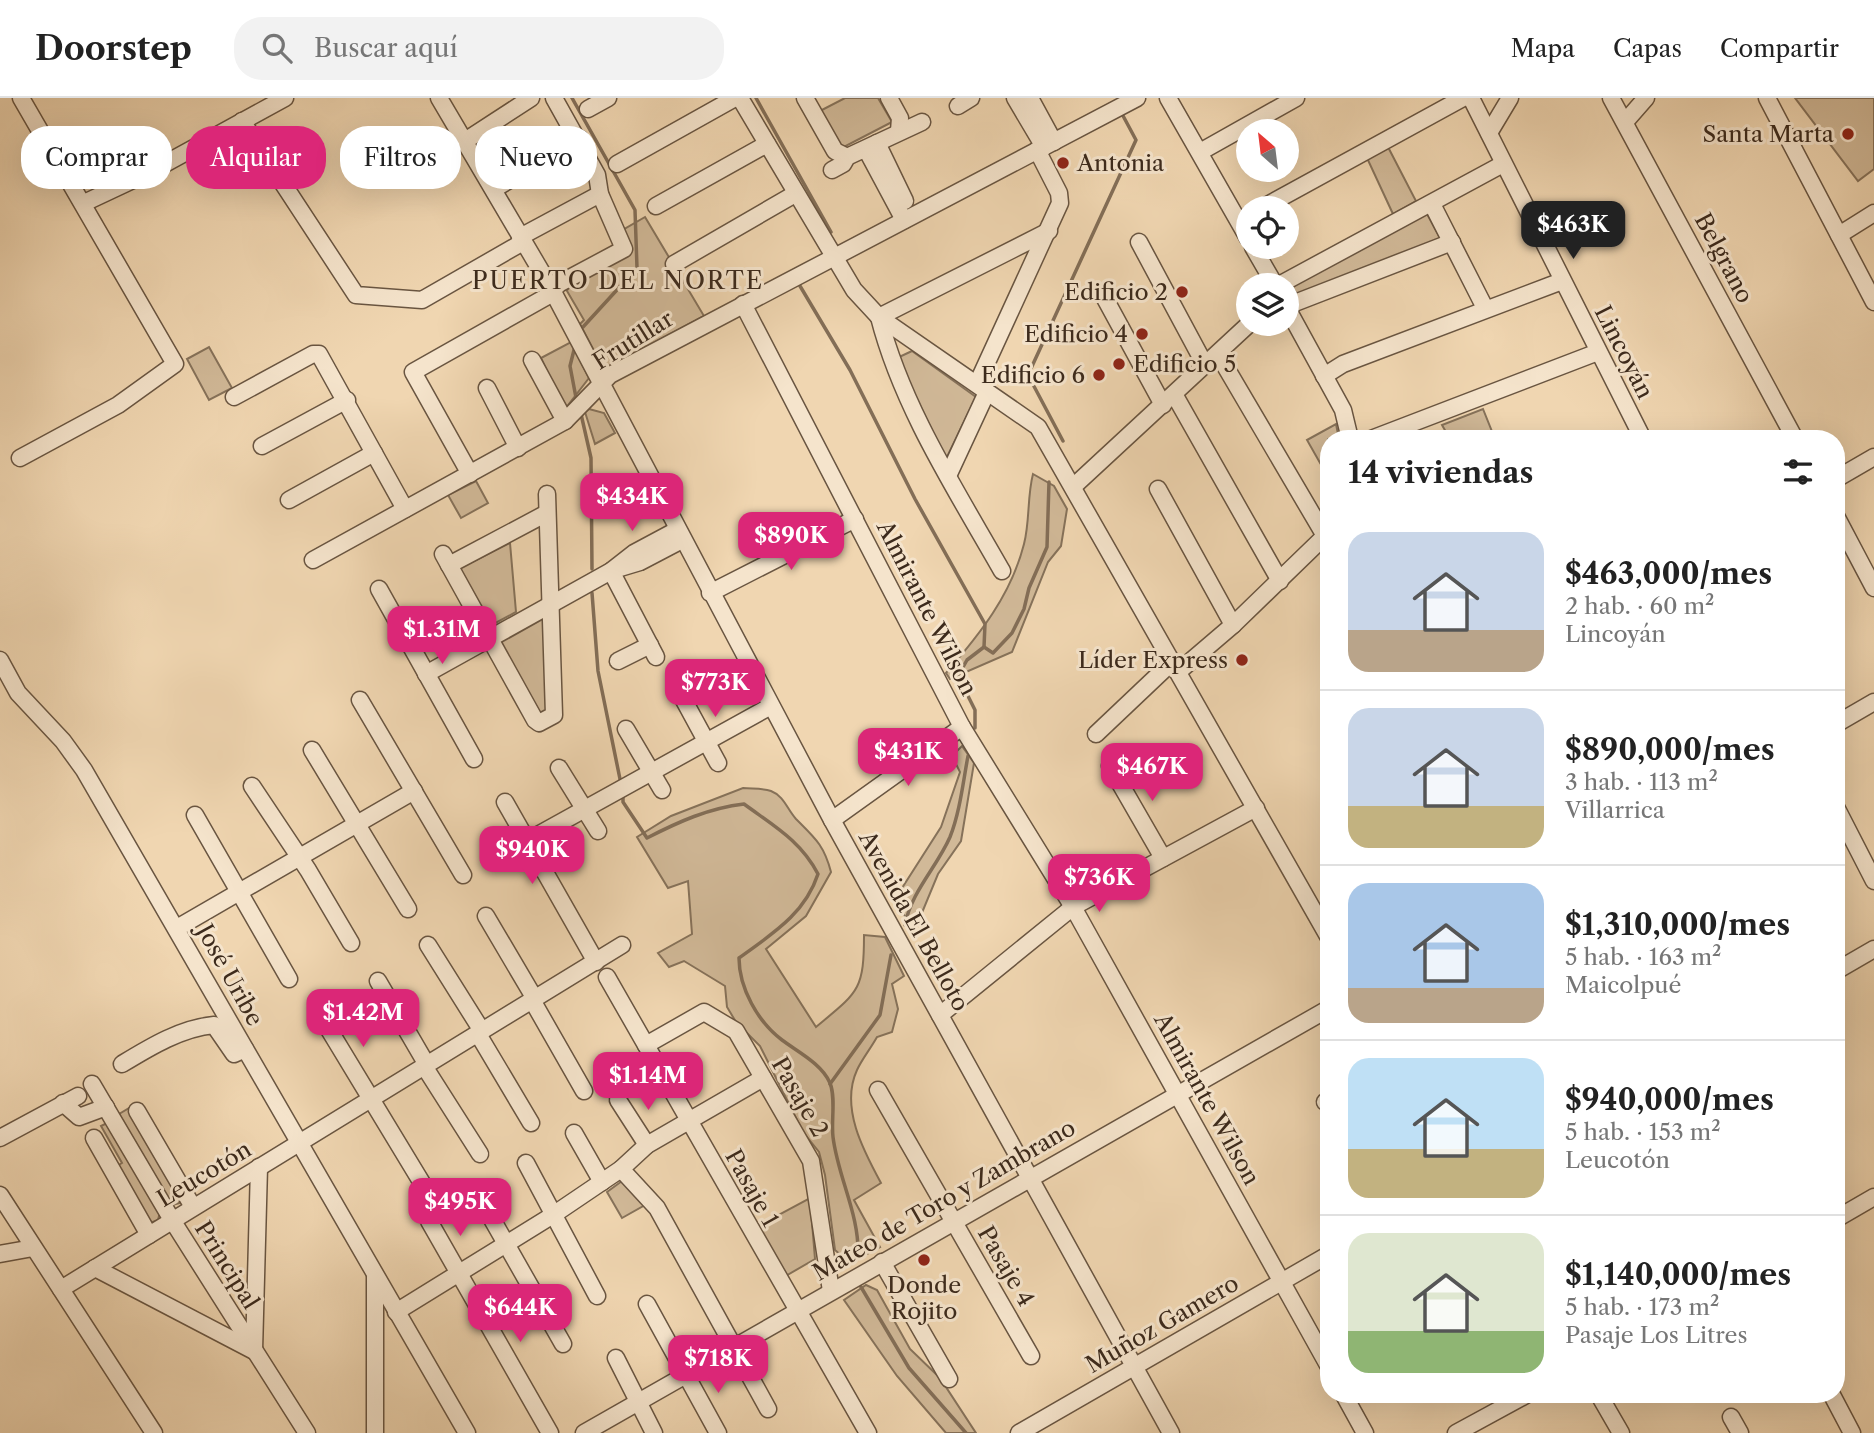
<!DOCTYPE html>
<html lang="es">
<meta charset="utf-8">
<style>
:root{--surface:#fff;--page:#f2f2f2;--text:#222;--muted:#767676;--line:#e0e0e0;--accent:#db2777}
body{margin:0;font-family:"Libre Caslon Text",serif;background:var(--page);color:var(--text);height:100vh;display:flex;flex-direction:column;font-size:26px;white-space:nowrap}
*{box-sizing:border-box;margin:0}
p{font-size:23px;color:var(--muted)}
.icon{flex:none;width:38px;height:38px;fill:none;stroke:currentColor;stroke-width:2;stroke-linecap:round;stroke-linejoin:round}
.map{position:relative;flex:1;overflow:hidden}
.drawer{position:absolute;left:1320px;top:332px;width:525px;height:973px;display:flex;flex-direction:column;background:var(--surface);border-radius:28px;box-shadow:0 7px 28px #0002}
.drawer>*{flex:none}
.banner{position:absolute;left:21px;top:28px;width:665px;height:63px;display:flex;gap:14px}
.needle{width:46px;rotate:332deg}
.fabs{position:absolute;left:1236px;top:21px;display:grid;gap:14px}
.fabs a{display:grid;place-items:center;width:63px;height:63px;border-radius:50%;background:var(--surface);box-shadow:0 7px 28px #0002;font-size:35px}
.price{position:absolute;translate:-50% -60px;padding:0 16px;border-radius:14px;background:var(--accent);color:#fff;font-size:23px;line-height:46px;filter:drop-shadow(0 2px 4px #0008)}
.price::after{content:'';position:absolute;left:50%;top:42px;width:21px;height:16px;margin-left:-10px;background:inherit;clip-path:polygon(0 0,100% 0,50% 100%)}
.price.active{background:#222;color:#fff}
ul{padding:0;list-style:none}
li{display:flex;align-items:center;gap:21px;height:175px;padding:0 28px}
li+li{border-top:2px solid var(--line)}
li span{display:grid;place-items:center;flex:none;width:196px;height:140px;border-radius:21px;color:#555}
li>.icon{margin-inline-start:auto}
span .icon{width:84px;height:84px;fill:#fffc;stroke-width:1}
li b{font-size:30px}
h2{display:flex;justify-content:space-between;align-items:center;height:84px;padding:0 28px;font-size:30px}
.pill{padding:0 24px;border-radius:28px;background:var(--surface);box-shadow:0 7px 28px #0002;font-size:24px;line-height:63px}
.pill.active{background:var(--accent);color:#fff}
header{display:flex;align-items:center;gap:42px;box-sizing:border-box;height:98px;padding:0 35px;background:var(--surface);border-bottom:2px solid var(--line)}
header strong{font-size:33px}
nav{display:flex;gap:38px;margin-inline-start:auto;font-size:24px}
.search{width:490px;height:63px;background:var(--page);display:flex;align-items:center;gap:18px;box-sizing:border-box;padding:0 24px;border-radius:28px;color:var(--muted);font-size:26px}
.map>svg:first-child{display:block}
</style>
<header>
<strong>Doorstep</strong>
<div class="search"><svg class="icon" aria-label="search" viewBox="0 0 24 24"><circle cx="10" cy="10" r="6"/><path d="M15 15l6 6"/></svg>Buscar aquí</div>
<nav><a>Mapa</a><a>Capas</a><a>Compartir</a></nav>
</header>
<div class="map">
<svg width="1874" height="1335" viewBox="0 0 1874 1335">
<rect width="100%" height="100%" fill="#f0d6b1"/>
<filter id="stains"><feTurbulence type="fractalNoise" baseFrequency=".00286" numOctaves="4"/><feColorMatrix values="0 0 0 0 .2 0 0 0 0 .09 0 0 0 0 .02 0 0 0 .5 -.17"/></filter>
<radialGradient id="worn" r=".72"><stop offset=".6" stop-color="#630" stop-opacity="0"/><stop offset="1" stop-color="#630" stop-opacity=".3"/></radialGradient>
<g fill="#d1b998" stroke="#86725a" stroke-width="2">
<polygon points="845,0 878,0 892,24 840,51 818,14"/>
<polygon points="1795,0 1874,0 1874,71 1858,83"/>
<polygon points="1388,49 1416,103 1393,116 1367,60"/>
<polygon points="1426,114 1441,142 1298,197 1290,188"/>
<polygon points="645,119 704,218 604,272 580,226 584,222 567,193 569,188 631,153 621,133"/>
<polygon points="571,244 589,280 565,311 541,260"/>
<polygon points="209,249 232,290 209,302 187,261"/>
<polygon points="912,253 976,299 946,361 897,260"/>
<polygon points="589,311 604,315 615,335 595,346 585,314"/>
<polygon points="1483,311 1495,341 1450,341 1442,327"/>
<polygon points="1336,326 1339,341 1328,341 1328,379 1307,342"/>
<path d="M1033 376 1054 388 1067 411 1061 448 1048 464 1012 554 950 581 946 575C980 536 1011 497 1024 446 1030 423 1027 399 1033 376Z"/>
<polygon points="476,383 488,405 461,420 448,397"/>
<polygon points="510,445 516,514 490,528 460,470"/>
<polygon points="543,521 547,613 542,618 500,545"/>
<polygon points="962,648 974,665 961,743 938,776 914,834 895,801 941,729 960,674 952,658"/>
<path d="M743 690C752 691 763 690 771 693 784 698 787 711 796 721 815 740 824 747 831 774L806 818 766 851 816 929C858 894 864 893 864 837L885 839 904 878 892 886 898 911 892 934 877 939C871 950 862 961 857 972 840 1009 863 1052 881 1085L854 1102 880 1149 850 1165 835 1152 825 1077 819 1054 803 1034 760 948 736 924 727 909 725 888 684 863 669 869 658 855 692 836 688 783 668 790 637 739 671 718Z"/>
<polygon points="131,1009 183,1104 172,1107 119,1016"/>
<polygon points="109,1024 160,1114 158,1122 150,1125 117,1068 122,1065 101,1028"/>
<polygon points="622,1083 645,1107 622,1120 607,1094"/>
<polygon points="810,1100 815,1161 784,1179 756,1129"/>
<polygon points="866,1187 877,1192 910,1251 940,1280 976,1335 946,1335 897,1278 844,1202"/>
</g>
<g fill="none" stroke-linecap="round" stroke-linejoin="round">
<g stroke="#836e57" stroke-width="3.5">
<polyline points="572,0 635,112 637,170 583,229"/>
<polyline points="756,0 831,134"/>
<polyline points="800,188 850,272 915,401 985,526 984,549"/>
<polyline points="574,252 570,268 577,305"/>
<polyline points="581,316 591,360 592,471"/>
<polyline points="1063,343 1028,277 1136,42 1121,14"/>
<polyline points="592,495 598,573 621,686"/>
<polyline points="975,630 975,612 958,578 967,562 984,549 993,555 1012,535 1024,511 1029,490 1047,449 1049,384"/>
<path d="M623 698V704L647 740C678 724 709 710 744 706 774 728 801 743 818 776 805 816 772 836 739 860 739 890 758 924 782 942 798 954 822 966 830 985 836 1000 831 1023 833 1039 838 1080 860 1117 858 1159"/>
<path d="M905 827C911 794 937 769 950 739 960 714 963 684 968 658"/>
<polyline points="830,986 880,917 891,857"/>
<polyline points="861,1189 909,1270 966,1335"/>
</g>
<g stroke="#695541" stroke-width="19">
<g id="minor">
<polyline points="439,0 551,190 832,722 1171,1335"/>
<polyline points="740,0 854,192 879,219 1038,329 1328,838"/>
<polyline points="805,0 835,53 847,59"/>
<polyline points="889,0 900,20 899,33"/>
<polyline points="1015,0 1044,49"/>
<polyline points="1030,0 1054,44"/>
<polyline points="1168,0 1248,140"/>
<polyline points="1471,0 1643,341"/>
<polyline points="1611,0 1795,341"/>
<polyline points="1767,0 1874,204"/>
<polyline points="958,8 971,0"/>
<polyline points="588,11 608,0"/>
<polyline points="242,23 356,197 422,202 523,144"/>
<polyline points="1625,24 1646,0"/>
<polyline points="1489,35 1510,0"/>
<polyline points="465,43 531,0"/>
<polyline points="877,45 905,103"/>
<polyline points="866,51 904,122"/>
<polyline points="1200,54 1296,0"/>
<polyline points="617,66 735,0"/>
<polyline points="832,72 843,66 847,59 922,24"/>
<polyline points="494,91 580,41"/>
<polyline points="84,105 150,74 285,0"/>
<polyline points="1432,106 1485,210"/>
<polyline points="656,108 767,46"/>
<polyline points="1262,110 1463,0"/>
<polyline points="1839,137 1874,115"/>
<polyline points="520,139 600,96"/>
<polyline points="1139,144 1205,267"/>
<polyline points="1253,149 1275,187"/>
<polyline points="674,166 795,96"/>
<polyline points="1279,187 1503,66"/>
<polyline points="551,190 624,151 600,96 597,77 554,0"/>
<polyline points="1102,195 1163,307"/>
<polyline points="743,206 962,629 1073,809 1328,1267"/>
<polyline points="1286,208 1343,312 1350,341"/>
<polyline points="1287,208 1452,144"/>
<polyline points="1218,256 1325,438"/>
<polyline points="532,262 565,323"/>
<polyline points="1324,278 1343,266 1562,183"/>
<polyline points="977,286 1060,105 1059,95 1037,52"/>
<polyline points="487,290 518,350"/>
<polyline points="1174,296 1280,483"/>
<polyline points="234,299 313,256 319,256 405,411"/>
<polyline points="1371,341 1598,254"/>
<polyline points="262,348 347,302"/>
<polyline points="20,360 118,307 175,266 21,0"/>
<polyline points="470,376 413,274 553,195"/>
<polyline points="948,378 987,294"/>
<polyline points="1836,381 1874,359"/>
<polyline points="1074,388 1249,226"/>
<polyline points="1158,391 1233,527"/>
<polyline points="289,402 374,355"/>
<polyline points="1836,418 1874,490"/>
<polyline points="443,456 535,622 539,625 554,617 547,396"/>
<polyline points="313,462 565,323 610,277 1137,0"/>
<polyline points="449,467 547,415"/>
<polyline points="620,470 640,464 682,442"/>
<polyline points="611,473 656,559"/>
<path d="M1002 473C956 392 902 309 879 219L1049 133"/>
<polyline points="379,491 474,661"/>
<polyline points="710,495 855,421"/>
<polyline points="0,562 18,595 63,643 84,672 467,1335"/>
<polyline points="618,563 650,547"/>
<polyline points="1178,574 1233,527 1328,435"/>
<polyline points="426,576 611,473 634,455 677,432"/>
<polyline points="680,595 718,665"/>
<polyline points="360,602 463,777"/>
<polyline points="1836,626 1874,604"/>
<polyline points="626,631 662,692"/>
<polyline points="1096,636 1172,564"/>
<polyline points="312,652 408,811"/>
<polyline points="1110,668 1163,760"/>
<polyline points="559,670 598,733"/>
<polyline points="252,688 308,772 351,845"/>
<polyline points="505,704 596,864"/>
<polyline points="1836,709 1874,783"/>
<polyline points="195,717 289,881"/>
<polyline points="832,722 962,629"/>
<polyline points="527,743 771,608"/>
<polyline points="486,818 535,901"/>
<polyline points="177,830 414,693"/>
<polyline points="428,847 482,933"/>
<polyline points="1836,873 1874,851"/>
<polyline points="607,879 868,1335"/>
<polyline points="378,883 427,967"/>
<polyline points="532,902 584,993"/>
<polyline points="940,917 1073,809 1256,710"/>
<polyline points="322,920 425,1090"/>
<polyline points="478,936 531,1025"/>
<polyline points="646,947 704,914 736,933 811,1063 831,1193"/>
<path d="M122 966C150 949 181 930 214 927L234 956 245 951"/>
<polyline points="424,968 480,1056"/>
<polyline points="92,986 172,1122 307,1335"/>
<polyline points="878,992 1031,1258"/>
<polyline points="618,1002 647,1047"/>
<polyline points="1325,1004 1328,1003"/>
<polyline points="63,1005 79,1019 106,1009"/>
<polyline points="137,1013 193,1109"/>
<polyline points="574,1035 602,1084"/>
<polyline points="0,1040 78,998"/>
<polyline points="94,1040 149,1137"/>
<polyline points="526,1065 597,1198"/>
<polyline points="621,1071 657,1110 768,1311"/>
<polyline points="476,1093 563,1246"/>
<polyline points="0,1097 154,1335"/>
<polyline points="1836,1121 1874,1099"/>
<polyline points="429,1123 550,1335"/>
<polyline points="0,1156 33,1150"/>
<polyline points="882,1164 949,1281"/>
<polyline points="95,1170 254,1253 259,1069"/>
<polyline points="375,1179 375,1335"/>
<polyline points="61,1191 622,847"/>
<polyline points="647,1206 718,1335"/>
<polyline points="396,1214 553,1117 621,1071 647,1047 763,980"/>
<polyline points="616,1260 654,1335"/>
<polyline points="1344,1297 1365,1335"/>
<polyline points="1599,1297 1621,1335"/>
<polyline points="1832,1297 1852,1335"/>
<polyline points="1731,1319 1740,1335"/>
<polyline points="584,1335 1328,911"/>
<polyline points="1019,1335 1328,1157"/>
<polyline points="1456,1335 1526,1297"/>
</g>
</g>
<use href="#minor" stroke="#f5e4cc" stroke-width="16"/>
</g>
<g fill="#8f2418" stroke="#f5e4cc" stroke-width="2.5">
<circle cx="1848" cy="36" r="7"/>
<circle cx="1063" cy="65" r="7"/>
<circle cx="1182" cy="194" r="7"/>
<circle cx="1142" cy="236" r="7"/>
<circle cx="1119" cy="266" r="7"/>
<circle cx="1099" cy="277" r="7"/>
<circle cx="1242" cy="562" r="7"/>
<circle cx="924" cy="1162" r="7"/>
</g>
<g text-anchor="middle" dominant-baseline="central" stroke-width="6" stroke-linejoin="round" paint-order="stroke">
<g font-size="23" fill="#3c2a1c" stroke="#f5e4cc" text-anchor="end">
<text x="1834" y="36">Santa Marta</text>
<text x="1077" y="65" text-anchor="start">Antonia</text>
<text x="1168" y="194">Edificio 2</text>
<text x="1128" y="236">Edificio 4</text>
<text x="1133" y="266" text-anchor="start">Edificio 5</text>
<text x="1085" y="277">Edificio 6</text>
<text x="1228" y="562">Líder Express</text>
<text x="924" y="1187" text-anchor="middle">Donde<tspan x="924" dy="26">Rojito</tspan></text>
</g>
<g font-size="23" fill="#3c2a1c" stroke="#f5e4cc">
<text transform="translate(1724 160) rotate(62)">Belgrano</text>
<text transform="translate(633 242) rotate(-32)">Frutillar</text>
<text transform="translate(1624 254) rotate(63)">Lincoyán</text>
<text transform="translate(927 510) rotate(63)">Almirante Wilson</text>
<text transform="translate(914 823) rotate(61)">Avenida El Belloto</text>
<text transform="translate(230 877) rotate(61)">José Uribe</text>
<text transform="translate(800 999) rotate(60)">Pasaje 2</text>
<text transform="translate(1207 1001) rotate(61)">Almirante Wilson</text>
<text transform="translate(204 1076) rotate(-31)">Leucotón</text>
<text transform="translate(752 1090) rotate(61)">Pasaje 1</text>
<text transform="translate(944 1102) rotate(-30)">Mateo de Toro y Zambrano</text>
<text transform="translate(227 1167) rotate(58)">Principal</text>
<text transform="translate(1006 1168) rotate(60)">Pasaje 4</text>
<text transform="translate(1162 1226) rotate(-30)">Muñoz Gamero</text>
</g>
<g font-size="24" letter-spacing="2" fill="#3c2a1c" stroke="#f5e4cc">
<text x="618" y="182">PUERTO DEL NORTE</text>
</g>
</g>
<rect width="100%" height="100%" filter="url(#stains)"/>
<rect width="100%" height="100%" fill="url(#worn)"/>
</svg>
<div class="fabs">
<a><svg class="needle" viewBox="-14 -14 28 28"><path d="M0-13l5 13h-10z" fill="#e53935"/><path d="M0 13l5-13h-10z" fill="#767676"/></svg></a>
<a><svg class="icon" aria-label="locate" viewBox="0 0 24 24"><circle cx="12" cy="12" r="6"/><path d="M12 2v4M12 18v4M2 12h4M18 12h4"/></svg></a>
<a><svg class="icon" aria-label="layers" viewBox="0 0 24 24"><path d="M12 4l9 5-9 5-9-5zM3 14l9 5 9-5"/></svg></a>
</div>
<b class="price active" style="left:1573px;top:163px">$463K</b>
<b class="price" style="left:632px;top:435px">$434K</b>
<b class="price" style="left:791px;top:474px">$890K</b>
<b class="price" style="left:442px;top:568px">$1.31M</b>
<b class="price" style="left:715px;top:621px">$773K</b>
<b class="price" style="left:908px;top:690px">$431K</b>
<b class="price" style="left:1152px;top:705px">$467K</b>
<b class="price" style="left:532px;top:788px">$940K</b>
<b class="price" style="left:1099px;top:816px">$736K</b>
<b class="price" style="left:363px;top:951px">$1.42M</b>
<b class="price" style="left:648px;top:1014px">$1.14M</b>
<b class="price" style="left:460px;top:1140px">$495K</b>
<b class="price" style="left:520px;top:1246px">$644K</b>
<b class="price" style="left:718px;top:1297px">$718K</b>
<div class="banner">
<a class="pill">Comprar</a>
<a class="pill active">Alquilar</a>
<a class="pill">Filtros</a>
<a class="pill">Nuevo</a>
</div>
<section class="drawer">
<h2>14 viviendas<svg class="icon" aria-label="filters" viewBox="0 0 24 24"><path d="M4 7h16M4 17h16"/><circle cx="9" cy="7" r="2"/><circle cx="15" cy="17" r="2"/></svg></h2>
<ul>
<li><span style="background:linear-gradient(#c9d6e8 70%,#b9a48a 0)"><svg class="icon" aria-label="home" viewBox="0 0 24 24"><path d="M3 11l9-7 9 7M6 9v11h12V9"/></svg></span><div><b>$463,000/mes</b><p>2 hab. · 60 m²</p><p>Lincoyán</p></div></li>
<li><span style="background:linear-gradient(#c9d6e8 70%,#c2b280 0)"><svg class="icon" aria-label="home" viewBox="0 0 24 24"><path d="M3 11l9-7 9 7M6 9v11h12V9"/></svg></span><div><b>$890,000/mes</b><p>3 hab. · 113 m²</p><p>Villarrica</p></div></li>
<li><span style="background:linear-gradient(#a9c7e8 75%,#b9a48a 0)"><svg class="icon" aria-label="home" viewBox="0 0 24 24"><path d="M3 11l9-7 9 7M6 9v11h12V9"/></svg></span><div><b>$1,310,000/mes</b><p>5 hab. · 163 m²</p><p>Maicolpué</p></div></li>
<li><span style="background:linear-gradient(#bfe0f5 65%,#c2b280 0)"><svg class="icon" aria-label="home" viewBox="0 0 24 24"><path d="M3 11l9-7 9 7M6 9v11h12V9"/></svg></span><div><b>$940,000/mes</b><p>5 hab. · 153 m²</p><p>Leucotón</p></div></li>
<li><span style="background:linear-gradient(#dfe7d0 70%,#8fb573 0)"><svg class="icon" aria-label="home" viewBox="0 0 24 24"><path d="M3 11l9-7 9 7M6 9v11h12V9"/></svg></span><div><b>$1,140,000/mes</b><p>5 hab. · 173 m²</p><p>Pasaje Los Litres</p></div></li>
</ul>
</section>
</div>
